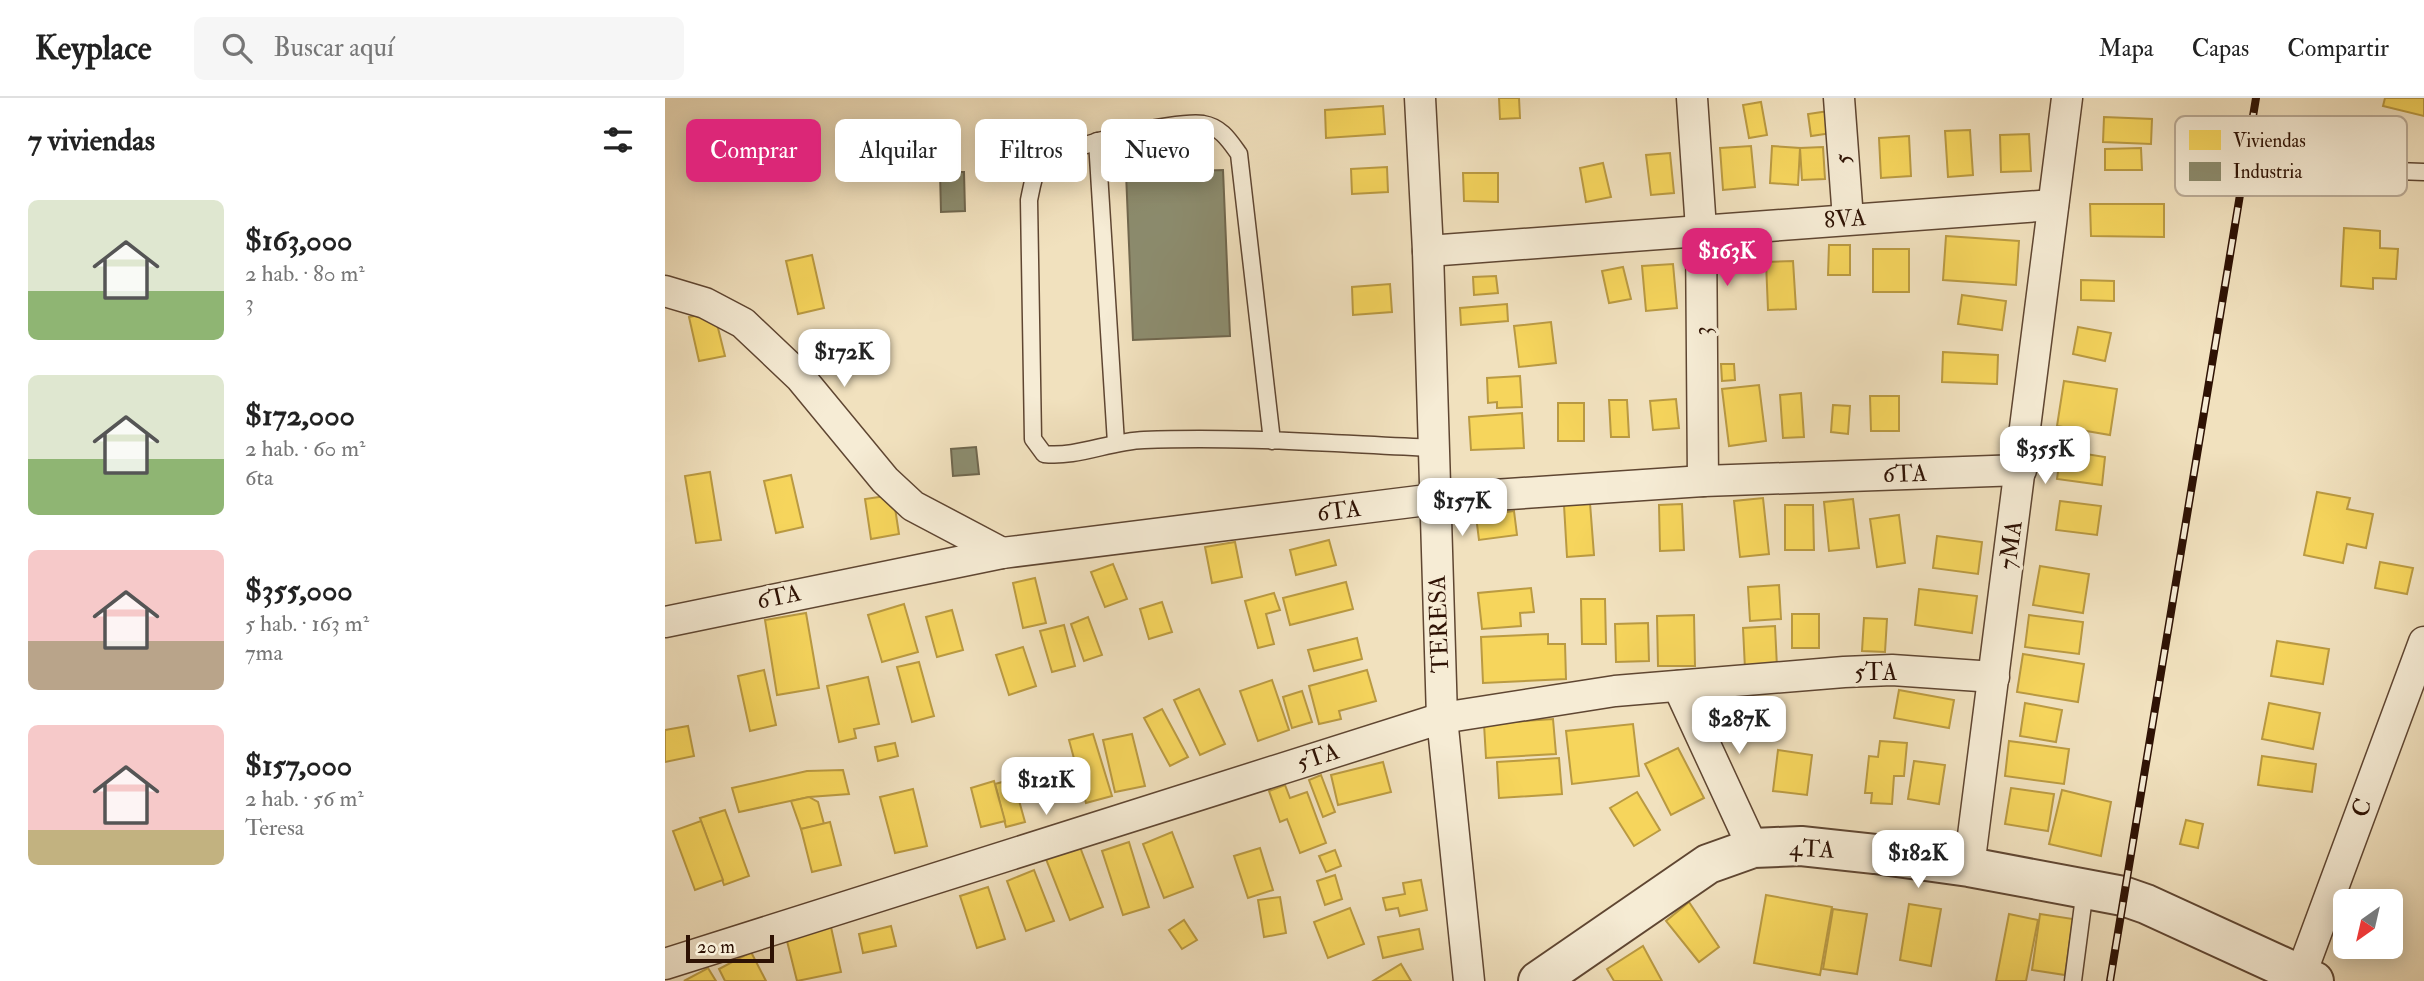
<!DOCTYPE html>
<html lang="es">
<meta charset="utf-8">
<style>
:root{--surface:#fff;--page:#f6f6f6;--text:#222;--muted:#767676;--line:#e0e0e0;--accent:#db2777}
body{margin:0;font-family:"IM FELL Double Pica",serif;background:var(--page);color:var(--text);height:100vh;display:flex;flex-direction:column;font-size:26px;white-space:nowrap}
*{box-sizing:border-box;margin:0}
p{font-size:23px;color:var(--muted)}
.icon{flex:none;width:38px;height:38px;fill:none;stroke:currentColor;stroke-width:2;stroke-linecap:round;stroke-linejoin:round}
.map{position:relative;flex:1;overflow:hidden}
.sheet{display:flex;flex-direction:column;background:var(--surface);width:665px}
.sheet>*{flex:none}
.top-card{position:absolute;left:21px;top:21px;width:665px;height:63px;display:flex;gap:14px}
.needle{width:46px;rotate:214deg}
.fabs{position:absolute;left:1668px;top:791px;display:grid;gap:14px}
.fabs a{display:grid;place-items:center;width:70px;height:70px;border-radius:10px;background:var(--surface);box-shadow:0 4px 18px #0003;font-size:35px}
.scale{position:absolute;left:21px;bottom:18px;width:88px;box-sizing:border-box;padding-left:7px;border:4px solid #2e1204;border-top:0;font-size:19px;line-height:24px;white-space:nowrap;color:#2e1204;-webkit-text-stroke:5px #f6ecd5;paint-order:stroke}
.price{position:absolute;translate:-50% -60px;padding:0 16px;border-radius:14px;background:#fff;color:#222;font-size:23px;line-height:46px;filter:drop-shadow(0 2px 4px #0008)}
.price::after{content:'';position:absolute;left:50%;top:42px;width:21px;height:16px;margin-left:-10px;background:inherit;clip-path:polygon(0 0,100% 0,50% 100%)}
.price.on{background:var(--accent);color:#fff}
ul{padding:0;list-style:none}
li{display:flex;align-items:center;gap:21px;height:175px;padding:0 28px}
li span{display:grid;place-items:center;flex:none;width:196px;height:140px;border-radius:10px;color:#555}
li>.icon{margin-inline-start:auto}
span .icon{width:84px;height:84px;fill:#fffc;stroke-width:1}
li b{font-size:30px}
h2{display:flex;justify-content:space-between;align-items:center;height:84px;padding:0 28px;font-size:30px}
.tag{padding:0 24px;border-radius:10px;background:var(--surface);box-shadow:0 4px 18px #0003;font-size:24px;line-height:63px}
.tag.on{background:var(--accent);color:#fff}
header{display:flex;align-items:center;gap:42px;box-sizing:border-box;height:98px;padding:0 35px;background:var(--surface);border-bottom:2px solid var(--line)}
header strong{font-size:33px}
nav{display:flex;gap:38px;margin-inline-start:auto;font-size:24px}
.search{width:490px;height:63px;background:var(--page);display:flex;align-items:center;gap:18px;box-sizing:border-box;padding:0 24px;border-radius:10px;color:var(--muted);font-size:26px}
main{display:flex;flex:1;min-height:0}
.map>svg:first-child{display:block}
</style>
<header>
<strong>Keyplace</strong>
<div class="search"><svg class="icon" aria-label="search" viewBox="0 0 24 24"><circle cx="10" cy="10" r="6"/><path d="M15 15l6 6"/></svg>Buscar aquí</div>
<nav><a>Mapa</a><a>Capas</a><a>Compartir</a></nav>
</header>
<main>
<section class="sheet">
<h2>7 viviendas<svg class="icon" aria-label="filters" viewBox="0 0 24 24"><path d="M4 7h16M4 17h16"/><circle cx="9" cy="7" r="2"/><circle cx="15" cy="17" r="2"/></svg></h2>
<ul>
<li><span style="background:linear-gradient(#dfe7d0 65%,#8fb573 0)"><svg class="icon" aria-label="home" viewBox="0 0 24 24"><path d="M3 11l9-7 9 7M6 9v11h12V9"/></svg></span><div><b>$163,000</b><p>2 hab. · 80 m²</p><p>3</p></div></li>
<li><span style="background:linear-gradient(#dfe7d0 60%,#8fb573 0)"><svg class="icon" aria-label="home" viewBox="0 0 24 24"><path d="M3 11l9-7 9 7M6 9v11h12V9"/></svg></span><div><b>$172,000</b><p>2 hab. · 60 m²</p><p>6ta</p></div></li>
<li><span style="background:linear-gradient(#f6c9c9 65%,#b9a48a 0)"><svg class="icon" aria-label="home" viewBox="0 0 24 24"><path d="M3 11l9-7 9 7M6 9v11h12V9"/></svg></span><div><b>$355,000</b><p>5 hab. · 163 m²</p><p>7ma</p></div></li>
<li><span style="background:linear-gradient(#f6c9c9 75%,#c2b280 0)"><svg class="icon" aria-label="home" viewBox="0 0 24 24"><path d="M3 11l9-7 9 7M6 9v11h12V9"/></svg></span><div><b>$157,000</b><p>2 hab. · 56 m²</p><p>Teresa</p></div></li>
</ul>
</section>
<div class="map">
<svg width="1759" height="883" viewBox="0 0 1759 883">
<rect width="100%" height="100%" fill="#f1e1be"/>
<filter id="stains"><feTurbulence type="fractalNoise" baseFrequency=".00286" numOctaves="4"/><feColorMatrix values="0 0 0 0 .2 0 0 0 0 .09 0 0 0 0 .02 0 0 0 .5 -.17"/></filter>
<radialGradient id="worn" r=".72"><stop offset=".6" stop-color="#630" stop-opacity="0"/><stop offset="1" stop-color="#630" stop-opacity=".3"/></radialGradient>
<g fill="#f6d55c" stroke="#ba9a42" stroke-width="2">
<polygon points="834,0 854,0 855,20 835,21"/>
<polygon points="1720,0 1759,0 1759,18 1718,8"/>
<polygon points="1096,4 1102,37 1084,40 1078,7"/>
<polygon points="718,8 720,36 661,40 660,12"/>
<polygon points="1164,13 1167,35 1146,38 1143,16"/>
<polygon points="1439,19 1487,21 1486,46 1438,44"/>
<polygon points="1305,32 1308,77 1283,79 1280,33"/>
<polygon points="1364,36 1366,73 1336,74 1335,37"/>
<polygon points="1244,38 1246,78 1216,80 1214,40"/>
<polygon points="1086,48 1090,89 1058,92 1055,50"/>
<polygon points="1107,48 1135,50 1133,87 1105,85"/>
<polygon points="1158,49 1160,81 1137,82 1135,50"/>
<polygon points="1476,50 1477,72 1440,72 1440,51"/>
<polygon points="1005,55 1009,95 986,97 981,57"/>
<polygon points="938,65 946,99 921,104 915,70"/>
<polygon points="722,69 723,94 687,96 686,71"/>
<polygon points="798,75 833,75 833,104 799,103"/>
<polygon points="1425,106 1499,106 1499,139 1426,138"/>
<polygon points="1679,130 1715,133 1715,150 1733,151 1731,181 1708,180 1708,191 1676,188"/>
<polygon points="1281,138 1354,143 1351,187 1278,182"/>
<polygon points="1164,147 1185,147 1185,177 1163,177"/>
<rect x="1208" y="151" width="36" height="43"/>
<polygon points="147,157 159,210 133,216 121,163"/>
<polygon points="1128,163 1131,211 1103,212 1101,164"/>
<polygon points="1008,166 1012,210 981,213 977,168"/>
<polygon points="958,169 966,201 944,205 937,173"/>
<polygon points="831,178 833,195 809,197 808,179"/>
<polygon points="1416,182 1449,183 1449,203 1416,202"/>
<polygon points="725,186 727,214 688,217 687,189"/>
<polygon points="1297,197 1341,203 1337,232 1293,226"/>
<polygon points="842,206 843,223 796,227 795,210"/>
<polygon points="49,214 60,258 34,263 24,219"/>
<polygon points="886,224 891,265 854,269 849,228"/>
<polygon points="1413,229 1446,235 1440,263 1408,256"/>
<polygon points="1278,254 1333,257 1332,286 1277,284"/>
<polygon points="1056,266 1069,266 1070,282 1057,283"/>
<polygon points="855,278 857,309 832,310 832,304 823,305 822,280"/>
<polygon points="1399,283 1452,291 1445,337 1392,328"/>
<polygon points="1094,287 1101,343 1064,348 1057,291"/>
<polygon points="1136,295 1139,339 1118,340 1115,297"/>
<polygon points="1205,298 1234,298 1234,333 1206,333"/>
<polygon points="1011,301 1014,330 988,332 985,303"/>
<polygon points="944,302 962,302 964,339 946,339"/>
<rect x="893" y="305" width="26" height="38"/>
<polygon points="1168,307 1185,308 1183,336 1166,334"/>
<polygon points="857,315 859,350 806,352 804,319"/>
<polygon points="1396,352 1440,359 1437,387 1392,381"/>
<polygon points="45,374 56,442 31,445 20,378"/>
<polygon points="126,377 138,429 111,435 99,383"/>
<polygon points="1652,394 1685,400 1682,411 1708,416 1701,450 1682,446 1678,465 1639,457"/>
<polygon points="228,397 234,436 206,441 200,401"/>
<polygon points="1098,400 1104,456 1075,459 1069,403"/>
<polygon points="1188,401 1194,450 1164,453 1159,404"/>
<polygon points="1395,403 1436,408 1432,437 1391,432"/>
<polygon points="925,405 929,457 902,459 899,407"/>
<polygon points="1017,406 1019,452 995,453 994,407"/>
<polygon points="1120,407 1148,407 1149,452 1120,452"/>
<polygon points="849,413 852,437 814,442 811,418"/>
<polygon points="1234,417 1240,465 1212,469 1205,421"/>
<polygon points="1272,438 1317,444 1313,476 1268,470"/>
<polygon points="664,442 671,467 631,477 625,452"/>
<polygon points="570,444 577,479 547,485 540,449"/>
<polygon points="1715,464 1748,470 1742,496 1710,490"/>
<polygon points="448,466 462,501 440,509 426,474"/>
<polygon points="1375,468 1424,476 1418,515 1368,507"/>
<polygon points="370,480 381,525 358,530 348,485"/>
<polygon points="681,484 688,511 625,527 618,500"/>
<polygon points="1114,487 1116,521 1085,523 1083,489"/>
<polygon points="866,490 869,514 855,515 856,528 817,531 813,495"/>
<polygon points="1254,491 1312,498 1307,535 1250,527"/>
<polygon points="609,495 615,512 601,516 609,546 593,550 580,503"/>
<polygon points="916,501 940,501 941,546 917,546"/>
<polygon points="497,504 507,534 484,541 475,511"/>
<polygon points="239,506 253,554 217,564 203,517"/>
<polygon points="287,512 298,552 272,559 261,519"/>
<polygon points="141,515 154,590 112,597 100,522"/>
<rect x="1127" y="516" width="27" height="34"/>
<polygon points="1029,517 1030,568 993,568 992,518"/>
<polygon points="1364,517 1418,524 1414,556 1360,549"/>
<polygon points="423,519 437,557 419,563 406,526"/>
<polygon points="1199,520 1222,521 1220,554 1197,553"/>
<polygon points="983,525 984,563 951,564 950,526"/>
<polygon points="399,527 410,568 387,574 375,533"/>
<polygon points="1110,528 1112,569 1080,571 1078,530"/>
<polygon points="883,536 883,546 900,546 901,581 818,585 816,539"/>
<polygon points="692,540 697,561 649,573 643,552"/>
<polygon points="1612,543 1664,551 1658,586 1606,578"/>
<polygon points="358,549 371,588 344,597 331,557"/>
<polygon points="1358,556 1419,566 1413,604 1352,594"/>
<polygon points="254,564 269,618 247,624 232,569"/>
<polygon points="99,572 111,627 85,633 73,578"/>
<polygon points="702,572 711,603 674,613 676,621 654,626 644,588"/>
<polygon points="203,579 214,626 189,631 191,640 174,644 162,588"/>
<polygon points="607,582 624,632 593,643 575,593"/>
<polygon points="534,591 560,646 535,657 509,602"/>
<polygon points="1234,592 1289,602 1284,630 1229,620"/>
<polygon points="637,593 647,624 627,630 618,599"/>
<polygon points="1360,605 1397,612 1391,644 1355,638"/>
<polygon points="1604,605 1655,615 1648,651 1597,641"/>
<polygon points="497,611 523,659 505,668 479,620"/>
<polygon points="888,621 891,656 821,660 819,626"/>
<polygon points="968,626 974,678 907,686 901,633"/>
<polygon points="23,628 29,658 0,664 0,632"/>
<polygon points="428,636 447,698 421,705 404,642"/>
<polygon points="467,636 480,688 450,694 438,642"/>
<polygon points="1215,643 1242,645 1239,678 1229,678 1227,706 1206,705 1207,695 1200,695 1204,658 1213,659"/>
<polygon points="1344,643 1404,651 1399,686 1340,678"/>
<polygon points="230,645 233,658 213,663 210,649"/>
<polygon points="1013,650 1039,700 1006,717 980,666"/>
<polygon points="1113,652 1147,657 1142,697 1108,693"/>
<polygon points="1597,658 1651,666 1647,694 1593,687"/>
<polygon points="894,660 897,696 834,700 832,664"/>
<polygon points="393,662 402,695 376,702 367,669"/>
<polygon points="1249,663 1280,667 1274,706 1243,701"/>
<polygon points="718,664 726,694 673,707 666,677"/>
<polygon points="178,672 184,696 144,699 74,714 67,690 142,673"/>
<polygon points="656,677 670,714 658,719 644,682"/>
<polygon points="348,681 360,724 341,729 330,686"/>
<polygon points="329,683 340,723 316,729 306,690"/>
<polygon points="620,687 625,700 642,694 661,745 635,755 622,721 615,724 604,693"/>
<polygon points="1346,690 1389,696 1383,733 1340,726"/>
<polygon points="248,691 262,748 230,755 215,699"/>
<polygon points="1397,692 1446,704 1436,758 1384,746"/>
<polygon points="972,694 995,732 969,748 945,710"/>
<polygon points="144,699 153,704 159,726 136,731 126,703"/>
<polygon points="60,712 84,778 59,787 35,720"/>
<polygon points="1521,722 1538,726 1533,750 1515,746"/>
<polygon points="36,723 58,782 30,792 8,733"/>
<polygon points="165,724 176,767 147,774 136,731"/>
<polygon points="507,734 528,789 499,800 478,746"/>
<polygon points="464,744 484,809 458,817 437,753"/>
<polygon points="415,749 438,809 405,822 381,761"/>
<polygon points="595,750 608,792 583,800 569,758"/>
<polygon points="670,752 676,768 661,774 654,758"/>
<polygon points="369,772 389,823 361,833 342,783"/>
<polygon points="670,777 677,801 660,807 652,783"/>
<polygon points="756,782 762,812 735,818 733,810 721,812 718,800 740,796 738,785"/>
<polygon points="323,789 340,841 312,850 295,798"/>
<polygon points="1101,797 1167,809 1155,877 1089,865"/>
<polygon points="615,799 621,835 599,839 593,802"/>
<polygon points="1024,804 1054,849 1034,864 1001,823"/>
<polygon points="1244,806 1276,811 1266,868 1235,862"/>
<polygon points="685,810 699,846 663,860 649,824"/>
<polygon points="1168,811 1202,816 1192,876 1158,871"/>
<polygon points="1344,816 1373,822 1361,883 1331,883"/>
<polygon points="1375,816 1408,821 1400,877 1367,872"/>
<polygon points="519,822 532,842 517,851 504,832"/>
<polygon points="226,828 231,848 198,855 194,836"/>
<polygon points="166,829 176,874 132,883 121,839"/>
<polygon points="754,831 758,851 718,860 713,839"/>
<polygon points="978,848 997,883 949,883 942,871"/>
<polygon points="86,854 101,883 60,883 54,871"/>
<polygon points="736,866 746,883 708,883"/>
<polygon points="43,870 51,883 19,883"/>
</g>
<g fill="#8c8c6e" stroke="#70674e" stroke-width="2">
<polygon points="558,72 565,238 468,242 461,75"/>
<polygon points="275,74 299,74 300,113 276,114"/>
<polygon points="311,349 314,376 288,378 286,351"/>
</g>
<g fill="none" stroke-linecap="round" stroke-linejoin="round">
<g stroke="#5f4632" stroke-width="19">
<g id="service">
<polyline points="432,43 451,345"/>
<polyline points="1675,71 1759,74"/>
<path d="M607 343 574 56C564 42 556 29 538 26 510 22 390 48 373 71 368 78 366 93 364 102L368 341 379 356C412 360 445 343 479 342 576 338 673 346 769 350"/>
<polyline points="1408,883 1420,791"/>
</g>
</g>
<g stroke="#5f4632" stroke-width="33">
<g id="minor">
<polyline points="755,0 763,153 777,620 804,883"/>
<polyline points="1027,0 1036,131 1038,383"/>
<polyline points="1174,0 1183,121"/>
<polyline points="763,153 1388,107"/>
<polyline points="0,193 40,205 78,225 135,279 220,382 248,408 337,455"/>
<polyline points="0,524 337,455 770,401 1038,383 1356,372"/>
<polyline points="1013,588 1088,750"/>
<polyline points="1304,769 1402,0"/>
<polyline points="0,866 777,620 950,593 1179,574 1227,572 1329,579"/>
<polyline points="1636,876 1759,544"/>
</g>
</g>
<g stroke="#5f4632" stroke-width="42">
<polyline id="tertiary" points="873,883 1043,766 1088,750 1136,748 1210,756 1304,769 1458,798 1481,806 1649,883"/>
</g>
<use href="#service" stroke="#f6ecd5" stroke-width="16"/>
<use href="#minor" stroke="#f6ecd5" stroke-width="30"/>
<use href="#tertiary" stroke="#f6ecd5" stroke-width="38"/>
<g stroke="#2e1204" stroke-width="8">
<polyline id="rail" points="1445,883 1591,0"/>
</g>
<use href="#rail" stroke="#f6ecd5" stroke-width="5" stroke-dasharray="16" stroke-linecap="butt"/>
</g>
<g text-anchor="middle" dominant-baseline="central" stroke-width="7" stroke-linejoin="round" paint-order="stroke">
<g font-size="24" fill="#2e1204" stroke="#f6ecd5">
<text transform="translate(1178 61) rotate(-94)">5</text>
<text transform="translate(1180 121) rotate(-4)">8VA</text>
<text transform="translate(1037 233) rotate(-90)">3</text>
<text transform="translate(1240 376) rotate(-2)">6TA</text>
<text transform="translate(674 413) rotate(-7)">6TA</text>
<text transform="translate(1346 447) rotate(-82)">7MA</text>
<text transform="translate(114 499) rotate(-12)">6TA</text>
<text transform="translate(774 526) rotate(-92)">TERESA</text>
<text x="1211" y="574">5TA</text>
<text transform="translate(653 659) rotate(-18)">5TA</text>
<text transform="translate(1697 710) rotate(-70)">C</text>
<text transform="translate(1147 751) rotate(3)">4TA</text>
</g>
</g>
<rect x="1510" y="18" width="232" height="80" rx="10" fill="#f6ecd5" stroke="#baab96" stroke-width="2"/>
<rect x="1524" y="32" width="32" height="20" fill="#f6d55c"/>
<rect x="1524" y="64" width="32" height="19" fill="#8c8c6e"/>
<g font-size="19" fill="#2e1204">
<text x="1568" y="49">Viviendas</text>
<text x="1568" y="80">Industria</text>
</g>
<rect width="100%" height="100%" filter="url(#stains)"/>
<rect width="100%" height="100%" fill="url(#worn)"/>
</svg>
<div class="fabs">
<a><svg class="needle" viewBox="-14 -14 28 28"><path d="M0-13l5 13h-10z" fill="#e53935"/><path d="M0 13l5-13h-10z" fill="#767676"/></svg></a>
</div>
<div class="scale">20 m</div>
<b class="price on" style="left:1062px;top:190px">$163K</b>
<b class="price" style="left:179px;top:291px">$172K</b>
<b class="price" style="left:1380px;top:388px">$355K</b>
<b class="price" style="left:797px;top:440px">$157K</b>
<b class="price" style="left:1074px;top:658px">$287K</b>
<b class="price" style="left:381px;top:719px">$121K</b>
<b class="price" style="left:1253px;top:792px">$182K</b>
<div class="top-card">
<a class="tag on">Comprar</a>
<a class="tag">Alquilar</a>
<a class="tag">Filtros</a>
<a class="tag">Nuevo</a>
</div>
</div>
</main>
